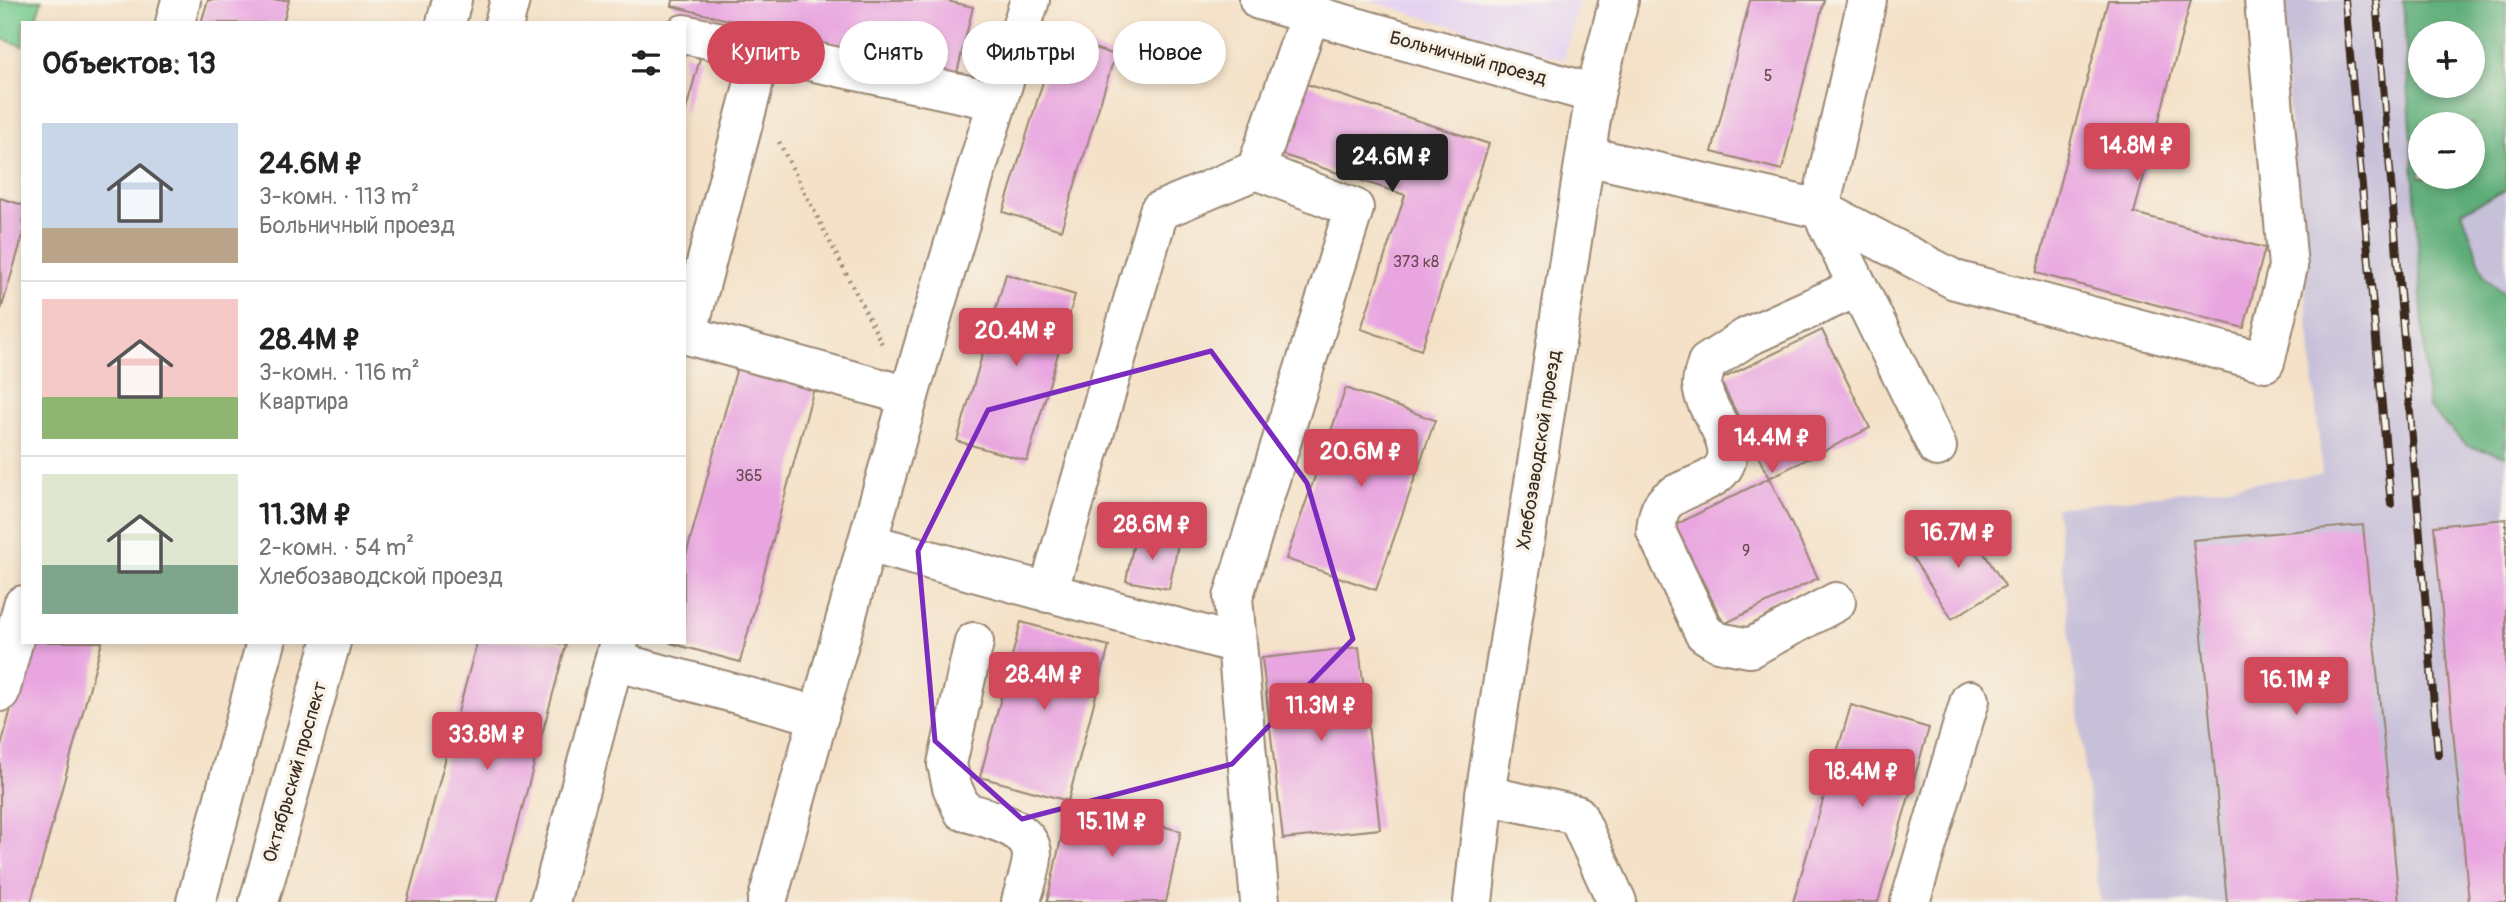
<!DOCTYPE html>
<html lang="ru">
<meta charset="utf-8">
<style>
:root{--surface:#fff;--page:#f2f2f2;--text:#222;--muted:#767676;--line:#e0e0e0;--accent:#d1495b}
body{margin:0;font-family:Pangolin,sans-serif;background:var(--page);color:var(--text);height:100vh;display:flex;flex-direction:column;font-size:26px;white-space:nowrap}
*{box-sizing:border-box;margin:0}
p{font-size:23px;color:var(--muted)}
.icon{flex:none;width:38px;height:38px;fill:none;stroke:currentColor;stroke-width:2;stroke-linecap:round;stroke-linejoin:round}
.map{position:relative;flex:1;overflow:hidden}
.side{position:absolute;left:21px;top:21px;width:665px;height:623px;display:flex;flex-direction:column;background:var(--surface);border-radius:0px;box-shadow:0 4px 10px #0003}
.side>*{flex:none}
.banner{position:absolute;left:707px;top:21px;width:665px;height:63px;display:flex;gap:14px}
.controls{position:absolute;left:2408px;top:21px;display:grid;gap:14px}
.controls a{display:grid;place-items:center;width:77px;height:77px;border-radius:50%;background:var(--surface);box-shadow:0 4px 10px #0003;font-size:35px}
.price{position:absolute;translate:-50% -60px;padding:0 16px;border-radius:7px;background:var(--accent);color:#fff;font-size:23px;line-height:46px;filter:drop-shadow(0 2px 4px #0008)}
.price::after{content:'';position:absolute;left:50%;top:42px;width:21px;height:16px;margin-left:-10px;background:inherit;clip-path:polygon(0 0,100% 0,50% 100%)}
.price.on{background:#222;color:#fff}
ul{padding:0;list-style:none}
li{display:flex;align-items:center;gap:21px;height:175px;padding:0 21px}
li+li{border-top:2px solid var(--line)}
li span{display:grid;place-items:center;flex:none;width:196px;height:140px;border-radius:0px;color:#555}
li>.icon{margin-inline-start:auto}
span .icon{width:84px;height:84px;fill:#fffc;stroke-width:1}
li b{font-size:30px}
h2{display:flex;justify-content:space-between;align-items:center;height:84px;padding:0 21px;font-size:30px}
.pill{padding:0 24px;border-radius:32px;background:var(--surface);box-shadow:0 4px 10px #0003;font-size:24px;line-height:63px}
.pill.on{background:var(--accent);color:#fff}
.map>svg:first-child{display:block}
</style>
<div class="map">
<svg width="2506" height="902" viewBox="0 0 2506 902">
<rect width="100%" height="100%" fill="#f7f3e8"/>
<filter id="ink" filterUnits="userSpaceOnUse"><feTurbulence type="fractalNoise" baseFrequency=".0143" numOctaves="2"/><feDisplacementMap in="SourceGraphic" scale="14" xChannelSelector="R" yChannelSelector="G"/><feConvolveMatrix kernelMatrix="1 2 1 2 8 2 1 2 1" color-interpolation-filters="sRGB"/></filter>
<filter id="wash" filterUnits="userSpaceOnUse"><feTurbulence type="fractalNoise" baseFrequency=".00686" numOctaves="4" result="noise"/><feDisplacementMap in="SourceGraphic" scale="28" xChannelSelector="R" yChannelSelector="G"/><feGaussianBlur stdDeviation="1.57" result="paint"/><feColorMatrix in="noise" values="0 0 0 0 0 0 0 0 0 0 0 0 0 0 0 0 0 1.4 0 .05"/><feComposite in="paint" operator="in"/></filter>
<g filter="url(#wash)">
<rect width="100%" height="100%" fill="#f4e1c7"/>
<polygon fill="#e5d3f1" points="1367,0 1579,0 1564,60"/>
<path fill="#c7c0d9" fill-rule="evenodd" d="M2279 0H2506V902H2100L2056 508 2322 474ZM2420 33H2473V86H2420ZM2420 124H2473V177H2420Z"/>
<polygon fill="#72c98d" stroke="#567a56" stroke-width="2" points="0,0 42,0 34,23 23,23 23,46 0,38"/>
<path fill="#5dad78" stroke="#4c6c4b" stroke-width="2" fill-rule="evenodd" d="M2403 0H2506V190L2462 211 2485 277 2506 296V456L2467 446 2428 407ZM2420 33H2473V86H2420ZM2420 124H2473V177H2420Z"/>
<g id="blocks">
<g fill="#e9a5e0">
<polygon points="208,0 289,0 283,23 201,23"/>
<polygon points="673,0 943,0 973,7 956,77 672,6"/>
<polygon points="1750,0 1824,0 1782,170 1712,152"/>
<polygon points="2108,0 2191,0 2134,213 2265,248 2244,328 2036,273"/>
<polygon points="1057,36 1115,55 1061,230 1003,212"/>
<polygon points="684,53 700,58 685,114 684,114"/>
<polygon points="1294,80 1489,144 1421,350 1361,329 1405,195 1271,151"/>
<polygon points="0,198 23,205 23,235 1,310"/>
<polygon points="1006,274 1075,295 1027,461 957,441"/>
<polygon points="1822,330 1870,428 1769,478 1818,578 1724,624 1675,525 1769,478 1720,380"/>
<polygon points="737,367 814,388 740,662 670,643 684,642 684,563"/>
<polygon points="1346,388 1435,420 1376,590 1286,559"/>
<polygon points="2506,519 2506,902 2469,902 2434,526"/>
<polygon points="1964,522 2005,586 1952,619 1911,555"/>
<polygon points="2363,525 2399,902 2227,902 2193,540"/>
<polygon points="1135,536 1178,544 1169,589 1126,581"/>
<polygon points="1021,622 1109,646 1068,801 980,777"/>
<polygon points="29,642 102,642 31,902 0,902 0,750"/>
<polygon points="477,642 555,642 566,645 497,902 407,902"/>
<polygon points="1359,647 1380,829 1283,839 1262,658"/>
<polygon points="1851,705 1929,728 1878,902 1793,902"/>
<polygon points="1069,802 1181,831 1166,902 1047,902"/>
</g>
</g>
</g>
<g filter="url(#ink)">
<use href="#blocks" fill-opacity="0" stroke="#988672" stroke-width="2"/>
<g fill="none" stroke-linecap="round" stroke-linejoin="round">
<g stroke="#988672" stroke-width="42">
<g id="minor">
<polyline points="1259,0 1595,94"/>
<polyline points="1867,0 1820,209 1937,447"/>
<polyline points="175,23 181,0"/>
<polyline points="684,34 997,101"/>
<polyline points="760,51 752,90 687,335 909,396"/>
<polyline points="1586,156 1820,209 1955,280 2265,362 2288,267 2264,0"/>
<polyline points="1256,170 1354,208 1233,598 1260,902"/>
<polyline points="868,543 1237,644"/>
<polyline points="1048,593 1159,211 1256,170 1310,15"/>
<path d="M1836 602 1750 648 1718 642 1704 633 1656 531C1657 522 1658 512 1663 505 1678 484 1723 486 1727 457 1731 434 1704 409 1702 385 1702 378 1705 370 1707 363L1747 337 1858 287"/>
<path d="M974 642 947 764 952 787 963 811C985 818 1034 826 1032 858 1031 872 1024 888 1021 902"/>
<polyline points="614,661 819,716"/>
<polyline points="0,692 23,605"/>
<polyline points="1485,795 1577,815 1617,902"/>
<polyline points="550,902 619,642"/>
<path d="M767 902C851 600 933 298 1030 0"/>
<polyline points="1473,902 1485,795 1595,94 1619,0"/>
<polyline points="1910,902 1970,700"/>
</g>
</g>
<g stroke="#988672" stroke-width="42">
<g id="major">
<polyline points="446,23 452,0"/>
<polyline points="504,23 510,0"/>
<polyline points="196,902 266,642"/>
<polyline points="259,902 331,642"/>
</g>
</g>
<polyline stroke="#988672" stroke-width="4.5" stroke-dasharray="2 5" stroke-linecap="butt" points="779,142 883,346"/>
<use href="#minor" stroke="#fff" stroke-width="38"/>
<use href="#major" stroke="#fff" stroke-width="38"/>
<g stroke="#3b2a1e" stroke-width="8">
<g id="rail">
<polyline points="2345,0 2391,504"/>
<polyline points="2376,0 2438,754"/>
</g>
</g>
<use href="#rail" stroke="#f7f3e8" stroke-width="5" stroke-dasharray="16" stroke-linecap="butt"/>
</g>
</g>
<path fill="none" stroke="#7b2cbf" stroke-width="5" stroke-linejoin="round" d="M1211 351 1307 483 1353 639 1232 764 1022 819 935 741 918 551 988 410Z"/>
<g text-anchor="middle" dominant-baseline="central" stroke-width="7" stroke-linejoin="round" paint-order="stroke">
<g font-size="16" fill="#66494e">
<text x="1768" y="76">5</text>
<text x="1416" y="262">373 к8</text>
<text x="749" y="476">365</text>
<text x="1746" y="551">9</text>
</g>
<g font-size="19" fill="#3b2a1e" stroke="#f7f3e8">
<text transform="translate(1468 58) rotate(15)">Больничный проезд</text>
<text transform="translate(1539 450) rotate(-81)">Хлебозаводской проезд</text>
<text transform="translate(295 772) rotate(-74)">Октябрьский проспект</text>
</g>
</g>
</svg>
<div class="controls">
<a>+</a>
<a>−</a>
</div>
<b class="price" style="left:2137px;top:183px">14.8M ₽</b>
<b class="price on" style="left:1392px;top:194px">24.6M ₽</b>
<b class="price" style="left:1016px;top:368px">20.4M ₽</b>
<b class="price" style="left:1772px;top:475px">14.4M ₽</b>
<b class="price" style="left:1361px;top:489px">20.6M ₽</b>
<b class="price" style="left:1152px;top:562px">28.6M ₽</b>
<b class="price" style="left:1958px;top:570px">16.7M ₽</b>
<b class="price" style="left:1044px;top:712px">28.4M ₽</b>
<b class="price" style="left:2296px;top:717px">16.1M ₽</b>
<b class="price" style="left:1321px;top:743px">11.3M ₽</b>
<b class="price" style="left:487px;top:772px">33.8M ₽</b>
<b class="price" style="left:1862px;top:809px">18.4M ₽</b>
<b class="price" style="left:1112px;top:859px">15.1M ₽</b>
<div class="banner">
<a class="pill on">Купить</a>
<a class="pill">Снять</a>
<a class="pill">Фильтры</a>
<a class="pill">Новое</a>
</div>
<section class="side">
<h2>Объектов: 13<svg class="icon" aria-label="filters" viewBox="0 0 24 24"><path d="M4 7h16M4 17h16"/><circle cx="9" cy="7" r="2"/><circle cx="15" cy="17" r="2"/></svg></h2>
<ul>
<li><span style="background:linear-gradient(#c9d6e8 75%,#b9a48a 0)"><svg class="icon" aria-label="home" viewBox="0 0 24 24"><path d="M3 11l9-7 9 7M6 9v11h12V9"/></svg></span><div><b>24.6M ₽</b><p>3-комн. · 113 m²</p><p>Больничный проезд</p></div></li>
<li><span style="background:linear-gradient(#f6c9c9 70%,#8fb573 0)"><svg class="icon" aria-label="home" viewBox="0 0 24 24"><path d="M3 11l9-7 9 7M6 9v11h12V9"/></svg></span><div><b>28.4M ₽</b><p>3-комн. · 116 m²</p><p>Квартира</p></div></li>
<li><span style="background:linear-gradient(#dfe7d0 65%,#7fa58c 0)"><svg class="icon" aria-label="home" viewBox="0 0 24 24"><path d="M3 11l9-7 9 7M6 9v11h12V9"/></svg></span><div><b>11.3M ₽</b><p>2-комн. · 54 m²</p><p>Хлебозаводской проезд</p></div></li>
</ul>
</section>
</div>
